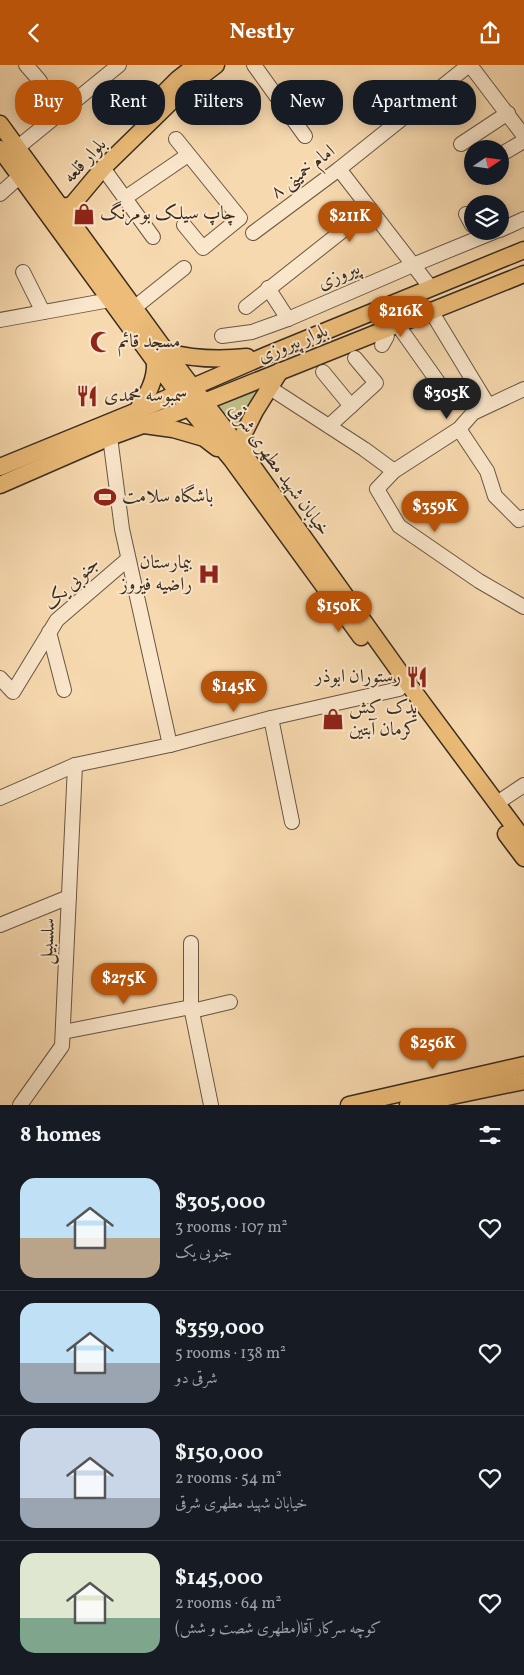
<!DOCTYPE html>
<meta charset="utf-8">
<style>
:root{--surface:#171b24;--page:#242831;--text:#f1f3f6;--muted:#9ea1a6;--line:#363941;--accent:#b45309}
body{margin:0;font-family:Vollkorn,Amiri,serif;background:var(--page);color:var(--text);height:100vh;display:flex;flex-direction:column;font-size:19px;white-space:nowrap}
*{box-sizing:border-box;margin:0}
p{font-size:16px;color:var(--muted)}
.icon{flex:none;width:28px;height:28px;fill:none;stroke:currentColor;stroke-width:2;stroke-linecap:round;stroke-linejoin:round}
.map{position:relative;height:1040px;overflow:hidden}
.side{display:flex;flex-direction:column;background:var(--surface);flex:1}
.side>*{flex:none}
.hud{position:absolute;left:15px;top:15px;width:495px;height:45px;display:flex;gap:10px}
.needle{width:32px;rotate:77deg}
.controls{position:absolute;left:464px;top:75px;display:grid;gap:10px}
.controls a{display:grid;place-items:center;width:45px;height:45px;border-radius:50%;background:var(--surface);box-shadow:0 2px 12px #0003;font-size:25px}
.price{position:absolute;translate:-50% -42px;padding:0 11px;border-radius:18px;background:var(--accent);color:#fff;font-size:16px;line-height:32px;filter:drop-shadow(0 1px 2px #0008)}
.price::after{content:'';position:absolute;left:50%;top:30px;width:15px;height:11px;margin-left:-8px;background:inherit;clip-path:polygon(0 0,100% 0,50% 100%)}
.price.selected{background:#222;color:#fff}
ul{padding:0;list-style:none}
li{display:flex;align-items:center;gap:15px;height:125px;padding:0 20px}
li+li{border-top:1px solid var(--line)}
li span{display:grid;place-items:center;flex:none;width:140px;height:100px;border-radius:15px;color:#555}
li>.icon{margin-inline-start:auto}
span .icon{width:60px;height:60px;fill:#fffc;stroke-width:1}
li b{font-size:21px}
h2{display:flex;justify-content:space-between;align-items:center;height:60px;padding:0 20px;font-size:21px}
.pill{padding:0 18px;border-radius:20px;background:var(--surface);box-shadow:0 2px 12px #0003;font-size:18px;line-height:45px}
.pill.selected{background:var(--accent);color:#fff}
header{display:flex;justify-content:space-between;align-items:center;height:65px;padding:0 20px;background:var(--accent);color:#fff;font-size:22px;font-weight:700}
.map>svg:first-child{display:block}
</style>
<header><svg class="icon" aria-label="back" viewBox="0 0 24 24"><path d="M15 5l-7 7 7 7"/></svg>Nestly<svg class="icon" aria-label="share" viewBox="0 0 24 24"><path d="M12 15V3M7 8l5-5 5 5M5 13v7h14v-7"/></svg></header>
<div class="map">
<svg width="524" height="1040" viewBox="0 0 524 1040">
<rect width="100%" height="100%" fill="#f7d9af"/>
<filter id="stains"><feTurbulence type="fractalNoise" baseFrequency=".004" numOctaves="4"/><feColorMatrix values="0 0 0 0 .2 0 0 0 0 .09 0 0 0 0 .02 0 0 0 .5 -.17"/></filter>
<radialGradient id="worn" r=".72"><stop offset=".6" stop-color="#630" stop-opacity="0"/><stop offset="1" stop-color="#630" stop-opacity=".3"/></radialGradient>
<polygon fill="#c0be88" stroke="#7c7453" points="259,322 237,369 214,340"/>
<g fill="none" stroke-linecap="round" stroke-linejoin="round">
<g stroke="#685642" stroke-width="16">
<g id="minor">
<polyline points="26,0 40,16"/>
<polyline points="254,0 305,71"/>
<polyline points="470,0 524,71"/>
<polyline points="176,74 240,153 203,183 184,160"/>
<polyline points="461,79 508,48"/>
<polyline points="17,83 119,0"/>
<polyline points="500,90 524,76"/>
<polyline points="103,103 153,172"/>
<polyline points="339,104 431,223"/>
<polyline points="0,129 20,111"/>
<polyline points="125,133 188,90"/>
<polyline points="466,149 472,160"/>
<polyline points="500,165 524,154"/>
<polyline points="253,168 339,104 469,0"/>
<polyline points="23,207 43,247"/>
<polyline points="268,223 288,254"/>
<polyline points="246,242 370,144"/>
<polyline points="134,243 184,203"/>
<polyline points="431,246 488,340"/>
<polyline points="0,255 110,235"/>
<polyline points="397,259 443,324"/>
<polyline points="222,271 252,267 288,254 413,200 496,166"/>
<polyline points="382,280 387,271 384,264"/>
<polyline points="323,307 351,341"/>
<polyline points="270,323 364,384 394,406"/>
<polyline points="524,324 473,348 459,364 394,406 377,424 399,461 479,516 524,542"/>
<polyline points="329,361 376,318 355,293"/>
<polyline points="459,364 487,406 495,431 519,455 524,452"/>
<polyline points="110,372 122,464 170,680"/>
<polyline points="49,567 64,625"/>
<polyline points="0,613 13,627 57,555 128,494"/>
<polyline points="271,653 292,757"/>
<polyline points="0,733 75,700 170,680 271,653 399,624"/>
<polyline points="497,738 524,720"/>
<polyline points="0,860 69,832"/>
<polyline points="191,878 191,942 211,1040"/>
<polyline points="192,946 230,937"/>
<polyline points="63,967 191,942"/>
<polyline points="20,1040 62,981 75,700"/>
</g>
</g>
<g stroke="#392b1e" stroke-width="19">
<g id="major">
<polyline points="148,44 178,14 196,0"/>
<polyline points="0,59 184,311 244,389 409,620 524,775"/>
<polyline points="0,84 189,343 232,395 361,572"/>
<polyline points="61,142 72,140 103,103 183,25 216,0"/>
<path d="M166 287C193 294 219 295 247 292"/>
<path d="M137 346C147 330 156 316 155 297"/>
<polyline points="144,360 173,364 204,373 217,383"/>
<polyline points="244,389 244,368 255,346 280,306"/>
<polyline points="0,402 137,346 267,290 524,185"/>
<polyline points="0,420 110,372 189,343 524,209"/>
<polyline points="506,769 524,793"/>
<polyline points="349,1040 524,1000"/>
<polyline points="408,1040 524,1016"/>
</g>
</g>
<use href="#minor" stroke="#fae6cb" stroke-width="14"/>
<use href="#major" stroke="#ecbc78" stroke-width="16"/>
</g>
<defs>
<g id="shop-bare" transform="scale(1.725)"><path d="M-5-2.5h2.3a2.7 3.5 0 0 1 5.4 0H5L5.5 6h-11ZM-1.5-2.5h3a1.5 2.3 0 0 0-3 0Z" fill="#8f2418" stroke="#fae6cb" stroke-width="2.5" paint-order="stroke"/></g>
<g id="mosque-bare" transform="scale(1.725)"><path d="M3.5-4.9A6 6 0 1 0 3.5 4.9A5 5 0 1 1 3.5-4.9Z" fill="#8f2418" stroke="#fae6cb" stroke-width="2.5" paint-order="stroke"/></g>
<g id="restaurant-bare" transform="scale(1.725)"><path d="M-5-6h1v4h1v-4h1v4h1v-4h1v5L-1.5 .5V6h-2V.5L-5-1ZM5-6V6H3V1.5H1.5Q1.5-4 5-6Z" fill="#8f2418" stroke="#fae6cb" stroke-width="2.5" paint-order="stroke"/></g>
<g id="stadium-bare" transform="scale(1.725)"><path d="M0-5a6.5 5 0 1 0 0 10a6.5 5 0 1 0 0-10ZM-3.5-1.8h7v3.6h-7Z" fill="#8f2418" stroke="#fae6cb" stroke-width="2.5" paint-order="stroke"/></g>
<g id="hospital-bare" transform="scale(1.725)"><path d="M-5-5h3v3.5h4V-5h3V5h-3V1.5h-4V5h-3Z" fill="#8f2418" stroke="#fae6cb" stroke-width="2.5" paint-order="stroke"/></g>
</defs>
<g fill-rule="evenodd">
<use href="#shop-bare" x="84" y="149"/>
<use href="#mosque-bare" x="101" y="277"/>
<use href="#restaurant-bare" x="87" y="331"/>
<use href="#stadium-bare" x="105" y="432"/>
<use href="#hospital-bare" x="209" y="509"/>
<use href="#restaurant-bare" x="417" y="612"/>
<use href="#shop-bare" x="333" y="654"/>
</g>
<g text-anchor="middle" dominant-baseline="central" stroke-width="4" stroke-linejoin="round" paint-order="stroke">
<g font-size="19" fill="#392b1e" stroke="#fae6cb">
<text transform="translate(85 96) rotate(-47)">بلوار قلعه</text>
<text transform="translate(303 107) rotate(-37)">امام خمینی ۸</text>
<text transform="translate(339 211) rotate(-23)">پیروزی</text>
<text transform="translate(293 279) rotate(-22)">بلوار پیروزی</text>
<text transform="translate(279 405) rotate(54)">خیابان شهید مطهری شرقی</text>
<text transform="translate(72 519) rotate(-43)">جنوبی یک</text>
<text transform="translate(48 876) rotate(-87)">سلسبیل</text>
</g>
<g font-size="19" fill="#392b1e" stroke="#fae6cb" text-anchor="start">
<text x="100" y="149">چاپ سیلک بومرنگ</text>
<text x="118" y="277">مسجد قائم</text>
<text x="104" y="331">سمبوسه محمدی</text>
<text x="122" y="432">باشگاه سلامت</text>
<text x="192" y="498" text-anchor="end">بیمارستان<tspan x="192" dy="22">راضیه فیروز</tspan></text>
<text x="401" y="612" text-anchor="end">رستوران ابوذر</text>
<text x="349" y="643">یدک کش<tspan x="349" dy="22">کرمان آبتین</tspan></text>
</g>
</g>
<rect width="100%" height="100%" filter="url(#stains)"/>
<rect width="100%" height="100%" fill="url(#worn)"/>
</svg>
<div class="controls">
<a><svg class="needle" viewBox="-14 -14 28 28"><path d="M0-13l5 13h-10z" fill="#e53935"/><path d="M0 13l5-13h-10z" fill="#9ea1a6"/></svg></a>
<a><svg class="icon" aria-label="layers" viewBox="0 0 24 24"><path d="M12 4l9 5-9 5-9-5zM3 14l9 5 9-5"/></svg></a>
</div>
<b class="price" style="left:350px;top:178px">$211K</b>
<b class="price" style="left:401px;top:273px">$216K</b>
<b class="price selected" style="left:447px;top:355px">$305K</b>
<b class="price" style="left:435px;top:468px">$359K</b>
<b class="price" style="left:339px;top:568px">$150K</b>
<b class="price" style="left:234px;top:648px">$145K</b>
<b class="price" style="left:124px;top:940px">$275K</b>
<b class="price" style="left:433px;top:1005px">$256K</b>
<div class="hud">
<a class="pill selected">Buy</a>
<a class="pill">Rent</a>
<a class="pill">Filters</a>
<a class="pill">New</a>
<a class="pill">Apartment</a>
</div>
</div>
<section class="side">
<h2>8 homes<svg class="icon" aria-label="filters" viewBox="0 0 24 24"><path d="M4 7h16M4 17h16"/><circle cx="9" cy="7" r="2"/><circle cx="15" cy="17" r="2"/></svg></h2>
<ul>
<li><span style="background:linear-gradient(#bfe0f5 60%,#b9a48a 0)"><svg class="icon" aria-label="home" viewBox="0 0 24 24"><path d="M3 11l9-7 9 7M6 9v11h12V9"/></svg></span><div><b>$305,000</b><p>3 rooms · 107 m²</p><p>جنوبی یک</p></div><svg class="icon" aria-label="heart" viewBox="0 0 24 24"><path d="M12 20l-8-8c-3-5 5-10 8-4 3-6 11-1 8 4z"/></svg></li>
<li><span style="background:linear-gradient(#bfe0f5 60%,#9aa5b1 0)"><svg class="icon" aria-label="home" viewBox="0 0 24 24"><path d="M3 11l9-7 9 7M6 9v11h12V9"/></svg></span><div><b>$359,000</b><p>5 rooms · 138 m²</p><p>شرقی دو</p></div><svg class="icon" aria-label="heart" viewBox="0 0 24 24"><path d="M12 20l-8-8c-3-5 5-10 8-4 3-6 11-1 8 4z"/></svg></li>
<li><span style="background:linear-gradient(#c9d6e8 70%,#9aa5b1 0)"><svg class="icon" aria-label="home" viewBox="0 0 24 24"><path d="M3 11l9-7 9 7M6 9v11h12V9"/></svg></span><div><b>$150,000</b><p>2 rooms · 54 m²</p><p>خیابان شهید مطهری شرقی</p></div><svg class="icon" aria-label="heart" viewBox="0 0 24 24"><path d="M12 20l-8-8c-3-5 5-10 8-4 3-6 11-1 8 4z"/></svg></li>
<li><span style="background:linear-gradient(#dfe7d0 65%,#7fa58c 0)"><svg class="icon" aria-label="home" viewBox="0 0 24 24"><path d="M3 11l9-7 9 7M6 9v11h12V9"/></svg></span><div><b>$145,000</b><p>2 rooms · 64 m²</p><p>(مطهری شصت و شش)کوچه سرکار آقا</p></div><svg class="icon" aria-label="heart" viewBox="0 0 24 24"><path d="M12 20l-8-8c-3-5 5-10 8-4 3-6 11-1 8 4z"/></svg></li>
</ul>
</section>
